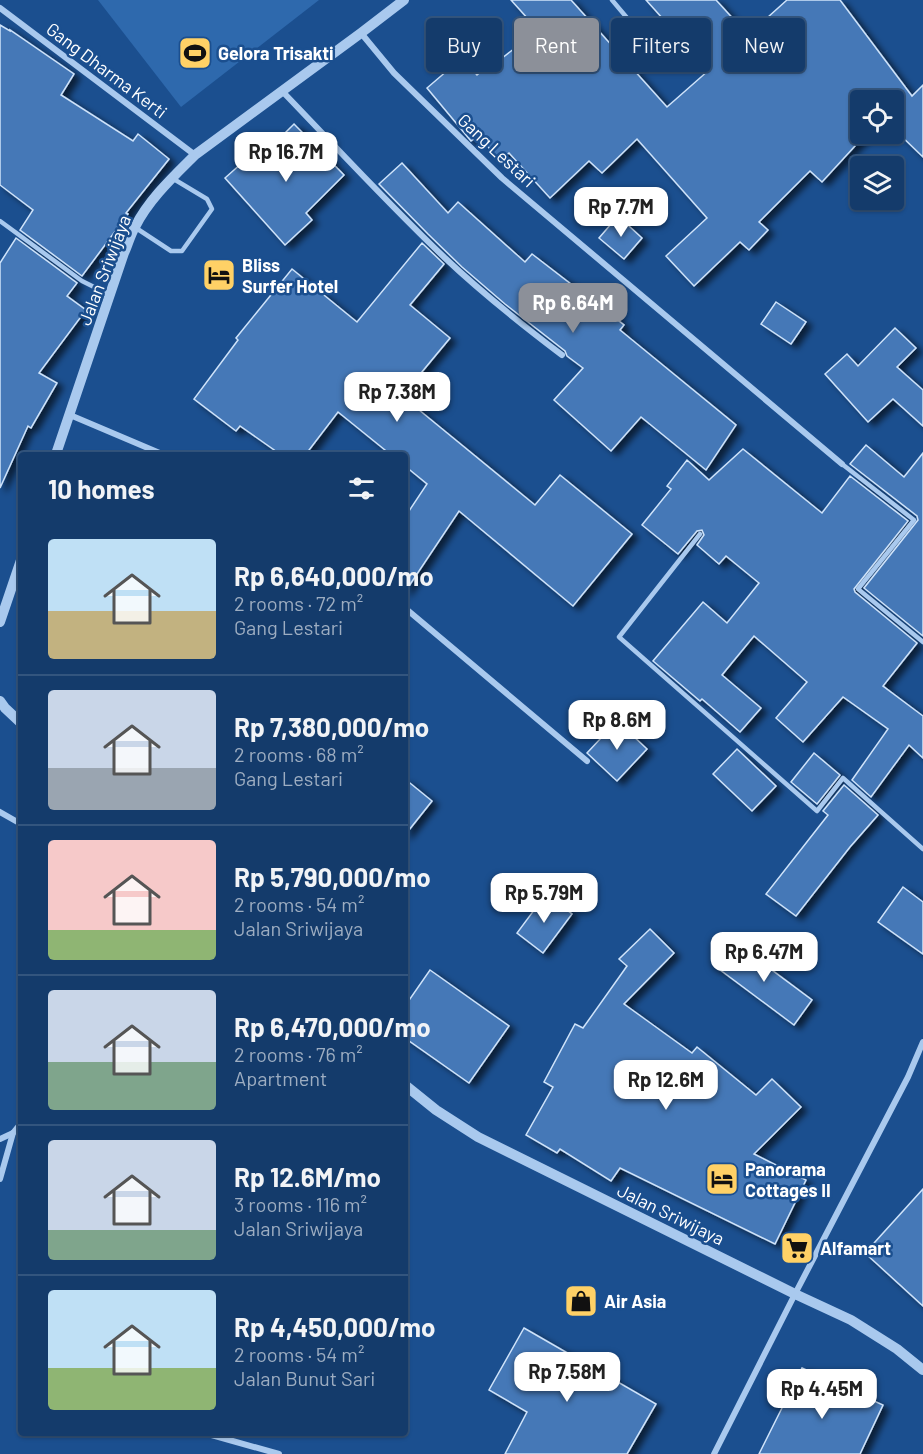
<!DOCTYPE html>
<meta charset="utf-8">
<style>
:root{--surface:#143b6b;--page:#214673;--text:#f1f3f6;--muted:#9dadc1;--line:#33557e;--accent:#8c9099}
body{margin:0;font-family:Barlow,sans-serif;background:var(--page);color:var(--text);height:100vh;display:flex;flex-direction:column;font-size:22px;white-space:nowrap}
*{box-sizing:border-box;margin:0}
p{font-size:20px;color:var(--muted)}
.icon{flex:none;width:33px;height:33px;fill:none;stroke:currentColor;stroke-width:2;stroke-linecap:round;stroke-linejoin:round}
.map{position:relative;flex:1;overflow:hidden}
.drawer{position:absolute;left:18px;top:452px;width:390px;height:984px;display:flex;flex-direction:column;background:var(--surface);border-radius:6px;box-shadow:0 2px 4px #0004,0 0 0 2px var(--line)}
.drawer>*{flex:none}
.top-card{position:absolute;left:426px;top:18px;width:406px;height:54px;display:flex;gap:12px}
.fabs{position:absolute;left:850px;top:90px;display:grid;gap:12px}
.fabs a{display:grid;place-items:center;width:54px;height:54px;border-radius:6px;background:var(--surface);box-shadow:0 2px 4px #0004,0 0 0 2px var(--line);font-size:30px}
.price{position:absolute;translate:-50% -51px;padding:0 14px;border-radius:12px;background:#fff;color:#222;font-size:20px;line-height:39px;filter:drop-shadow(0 2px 3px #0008)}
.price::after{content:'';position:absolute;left:50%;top:36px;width:18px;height:14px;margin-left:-9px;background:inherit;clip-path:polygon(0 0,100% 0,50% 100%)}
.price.active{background:var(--accent);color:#fff}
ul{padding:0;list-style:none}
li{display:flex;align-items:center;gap:18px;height:150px;padding:0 30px}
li+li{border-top:2px solid var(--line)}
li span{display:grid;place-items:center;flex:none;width:168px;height:120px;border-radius:6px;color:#555}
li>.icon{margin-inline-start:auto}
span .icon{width:72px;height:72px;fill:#fffc;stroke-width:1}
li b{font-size:26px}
h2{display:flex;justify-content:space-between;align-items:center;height:72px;padding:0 30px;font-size:26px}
.tag{padding:0 21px;border-radius:6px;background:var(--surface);box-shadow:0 2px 4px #0004,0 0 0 2px var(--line);font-size:21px;line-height:54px}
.tag.active{background:var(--accent);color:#fff}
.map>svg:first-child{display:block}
</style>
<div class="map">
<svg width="923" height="1454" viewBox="0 0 923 1454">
<defs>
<filter id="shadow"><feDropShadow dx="6" dy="4" stdDeviation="3" flood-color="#0009"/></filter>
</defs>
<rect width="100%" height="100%" fill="#1b4f8f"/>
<polygon fill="#2e69ad" points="98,0 319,0 181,107"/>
<g fill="#4478b7" stroke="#cfe3fa" stroke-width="1.5" filter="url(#shadow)">
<polygon points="511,0 571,0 667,107 709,70 646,0 716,0 748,35 787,0 840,0 912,96 923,85 923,157 894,129 894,100 861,100 861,134 866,134 822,182 810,171 759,222 768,230 749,250 740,242 694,286 666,256 707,218 637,139 602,173 589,161 550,198 509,153 499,161 479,135 471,141 427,88 462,58 477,75 495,60 497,62 538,30"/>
<polygon points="0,25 10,31 10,30 74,74 61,95 133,141 138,134 169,159 126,213 128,214 82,276 20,230 33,210 0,185"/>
<polygon points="294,124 344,175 306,213 312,220 285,245 225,178 252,154 258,160"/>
<polygon points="402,163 448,213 458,202 525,262 532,254 624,325 620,330 736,425 706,470 641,417 611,451 554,400 583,368 567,356 565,351 505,304 462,267 428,234 379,184"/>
<polygon points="618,216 642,238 624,259 599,238"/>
<polygon points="16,238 77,283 67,296 86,310 39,373 57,383 31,428 28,426 0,488 0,263"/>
<polygon points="422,243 444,264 410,305 450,338 402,396 535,505 560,475 632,534 573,606 459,511 405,592 405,517 427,484 405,466 405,454 390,454 338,412 306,454 280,454 240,426 236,431 194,399 238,340 236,338 292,269 357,322"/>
<polygon points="776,302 806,322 791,344 761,324"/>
<polygon points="895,328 916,348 897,367 923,390 923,426 893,399 868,422 825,374 847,354 858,366"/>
<polygon points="866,445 904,477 923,453 923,636 864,588 918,520 917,516 850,464"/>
<polygon points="743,449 822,513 850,476 908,521 854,589 855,592 917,643 883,686 923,716 923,758 909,745 871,797 852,780 888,729 843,697 803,742 776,718 807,682 754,636 722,675 761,708 740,732 702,699 700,701 653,661 703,602 727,623 759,583 726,556 719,564 697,545 704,535 702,530 697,531 678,554 642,525 671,489 667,486 687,460 709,480"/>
<polygon points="617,721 647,749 617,781 587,753"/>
<polygon points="737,749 776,786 752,811 713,774"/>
<polygon points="814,753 840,775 817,804 791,782"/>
<polygon points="405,779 432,801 405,835"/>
<polygon points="844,785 878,815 850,847 796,916 766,894 828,815 823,811"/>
<polygon points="903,887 923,902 923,954 878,922"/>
<polygon points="546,894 572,914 543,953 517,933"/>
<polygon points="650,929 674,953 624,1004 692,1053 697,1047 756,1095 772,1079 801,1107 754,1154 806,1180 775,1244 620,1168 611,1181 560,1149 557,1153 526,1135 553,1087 544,1082 575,1024 583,1028 627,966 619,959"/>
<polygon points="733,941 812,1000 794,1025 715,966"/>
<polygon points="430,970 509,1026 469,1083 405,1038 405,1006"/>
<polygon points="923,1189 923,1306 865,1253"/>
<polygon points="524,1328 656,1404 627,1454 505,1454 527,1412 489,1390"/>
<polygon points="802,1368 883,1405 860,1454 759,1454"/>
</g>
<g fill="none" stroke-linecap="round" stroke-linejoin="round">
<g stroke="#a9c9ee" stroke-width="4.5">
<polyline points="612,0 660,57"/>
<polyline points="0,221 82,281 108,294"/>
<polyline points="136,228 171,251 182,251 212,209 207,199 172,178"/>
<polyline points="842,464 914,520 858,589 923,642"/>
<polyline points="700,534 619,637 817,811 843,778 923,849"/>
</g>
<g stroke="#a9c9ee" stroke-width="6">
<polyline points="0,8 195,155"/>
<polyline points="361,33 394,73 502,178 842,464"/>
<path d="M282 91C336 147 389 205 445 258 482 293 521 324 562 355"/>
<polyline points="70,415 162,454"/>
<polyline points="405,608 587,761"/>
<polyline points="0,812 21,824"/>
<polyline points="0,1139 13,1133 21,1123"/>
<polyline points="0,1179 13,1133"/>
<polyline points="201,1432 279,1454"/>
<polyline points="714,1454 795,1294 908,1077 923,1042"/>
</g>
<g stroke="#a9c9ee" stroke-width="10">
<path d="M56 454 124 253C128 245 130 235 135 227 149 199 174 176 195 155L361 33 404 0"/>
<polyline points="0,622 21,560"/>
<polyline points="0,701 5,708 21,723"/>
<polyline points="405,1085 436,1110 478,1137 795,1294 851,1320 897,1349 923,1370"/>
</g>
</g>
<defs>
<g id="stadium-square" transform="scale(1.725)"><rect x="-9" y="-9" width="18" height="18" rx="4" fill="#ffd166" stroke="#1b4f8f"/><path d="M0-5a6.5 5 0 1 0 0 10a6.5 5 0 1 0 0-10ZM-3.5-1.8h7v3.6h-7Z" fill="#111"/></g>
<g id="hotel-square" transform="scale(1.725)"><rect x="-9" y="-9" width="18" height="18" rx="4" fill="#ffd166" stroke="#1b4f8f"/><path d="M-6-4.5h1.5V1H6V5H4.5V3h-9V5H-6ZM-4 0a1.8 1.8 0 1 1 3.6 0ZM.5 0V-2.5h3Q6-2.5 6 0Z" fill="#111"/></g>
<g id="supermarket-square" transform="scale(1.725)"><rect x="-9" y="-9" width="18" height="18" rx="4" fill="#ffd166" stroke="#1b4f8f"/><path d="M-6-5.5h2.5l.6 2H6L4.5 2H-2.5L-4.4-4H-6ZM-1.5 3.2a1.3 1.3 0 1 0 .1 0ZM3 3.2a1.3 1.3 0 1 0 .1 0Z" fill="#111"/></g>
<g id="shop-square" transform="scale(1.725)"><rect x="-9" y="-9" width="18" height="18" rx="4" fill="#ffd166" stroke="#1b4f8f"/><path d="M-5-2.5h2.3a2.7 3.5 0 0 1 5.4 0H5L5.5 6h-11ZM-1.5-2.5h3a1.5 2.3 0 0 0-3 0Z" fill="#111"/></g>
</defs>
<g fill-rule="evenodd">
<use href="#stadium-square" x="195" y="53"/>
<use href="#hotel-square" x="219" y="275"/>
<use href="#hotel-square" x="722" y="1179"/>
<use href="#supermarket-square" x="797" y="1248"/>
<use href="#shop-square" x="581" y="1301"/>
</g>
<g text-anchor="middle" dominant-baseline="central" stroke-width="5" stroke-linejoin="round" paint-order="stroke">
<g font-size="18" font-weight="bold" fill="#fff" stroke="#1b4f8f" text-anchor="start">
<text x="218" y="53">Gelora Trisakti</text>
<text x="242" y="265">Bliss<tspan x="242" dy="21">Surfer Hotel</tspan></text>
<text x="745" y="1169">Panorama<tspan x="745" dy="21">Cottages II</tspan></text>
<text x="820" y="1248">Alfamart</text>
<text x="604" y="1301">Air Asia</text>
</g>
<g font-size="18" fill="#fff" stroke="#1b4f8f">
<text transform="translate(107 70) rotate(37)">Gang Dharma Kerti</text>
<text transform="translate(497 150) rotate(43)">Gang Lestari</text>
<text transform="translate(104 270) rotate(-69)">Jalan Sriwijaya</text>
<text transform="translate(671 1214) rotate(26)">Jalan Sriwijaya</text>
</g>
</g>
</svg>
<div class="fabs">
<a><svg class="icon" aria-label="locate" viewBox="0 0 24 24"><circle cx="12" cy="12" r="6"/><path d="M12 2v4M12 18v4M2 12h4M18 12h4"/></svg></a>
<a><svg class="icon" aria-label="layers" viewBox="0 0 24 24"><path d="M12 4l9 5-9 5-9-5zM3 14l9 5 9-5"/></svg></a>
</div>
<b class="price" style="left:286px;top:183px">Rp 16.7M</b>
<b class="price" style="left:621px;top:238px">Rp 7.7M</b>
<b class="price active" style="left:573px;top:334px">Rp 6.64M</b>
<b class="price" style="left:397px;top:423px">Rp 7.38M</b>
<b class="price" style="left:617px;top:751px">Rp 8.6M</b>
<b class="price" style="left:544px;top:924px">Rp 5.79M</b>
<b class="price" style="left:764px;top:983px">Rp 6.47M</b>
<b class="price" style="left:666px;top:1111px">Rp 12.6M</b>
<b class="price" style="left:567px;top:1403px">Rp 7.58M</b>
<b class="price" style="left:822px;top:1420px">Rp 4.45M</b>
<div class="top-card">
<a class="tag">Buy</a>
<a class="tag active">Rent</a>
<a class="tag">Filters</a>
<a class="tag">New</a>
</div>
<section class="drawer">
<h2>10 homes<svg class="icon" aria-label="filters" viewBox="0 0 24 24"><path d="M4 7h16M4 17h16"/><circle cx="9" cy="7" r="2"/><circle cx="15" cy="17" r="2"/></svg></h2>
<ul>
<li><span style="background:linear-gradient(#bfe0f5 60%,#c2b280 0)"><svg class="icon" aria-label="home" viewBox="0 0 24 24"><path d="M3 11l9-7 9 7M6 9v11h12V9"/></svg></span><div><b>Rp 6,640,000/mo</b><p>2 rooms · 72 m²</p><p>Gang Lestari</p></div></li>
<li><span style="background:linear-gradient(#c9d6e8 65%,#9aa5b1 0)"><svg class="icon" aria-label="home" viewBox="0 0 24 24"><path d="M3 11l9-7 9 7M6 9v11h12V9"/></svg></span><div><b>Rp 7,380,000/mo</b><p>2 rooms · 68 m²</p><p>Gang Lestari</p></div></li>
<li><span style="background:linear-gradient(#f6c9c9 75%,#8fb573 0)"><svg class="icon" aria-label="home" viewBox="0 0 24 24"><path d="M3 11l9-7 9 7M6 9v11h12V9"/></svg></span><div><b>Rp 5,790,000/mo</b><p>2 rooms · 54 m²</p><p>Jalan Sriwijaya</p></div></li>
<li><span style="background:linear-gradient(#c9d6e8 60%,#7fa58c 0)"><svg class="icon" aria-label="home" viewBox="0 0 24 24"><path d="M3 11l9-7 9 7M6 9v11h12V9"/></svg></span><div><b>Rp 6,470,000/mo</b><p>2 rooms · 76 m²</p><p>Apartment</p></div></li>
<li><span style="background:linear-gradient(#c9d6e8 75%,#7fa58c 0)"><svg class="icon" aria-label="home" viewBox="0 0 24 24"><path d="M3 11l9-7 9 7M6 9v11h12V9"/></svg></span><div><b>Rp 12.6M/mo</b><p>3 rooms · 116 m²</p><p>Jalan Sriwijaya</p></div></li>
<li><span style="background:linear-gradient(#bfe0f5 65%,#8fb573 0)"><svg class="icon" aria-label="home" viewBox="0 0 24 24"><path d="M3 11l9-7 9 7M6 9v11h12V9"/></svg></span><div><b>Rp 4,450,000/mo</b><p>2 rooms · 54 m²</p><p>Jalan Bunut Sari</p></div></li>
</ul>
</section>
</div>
